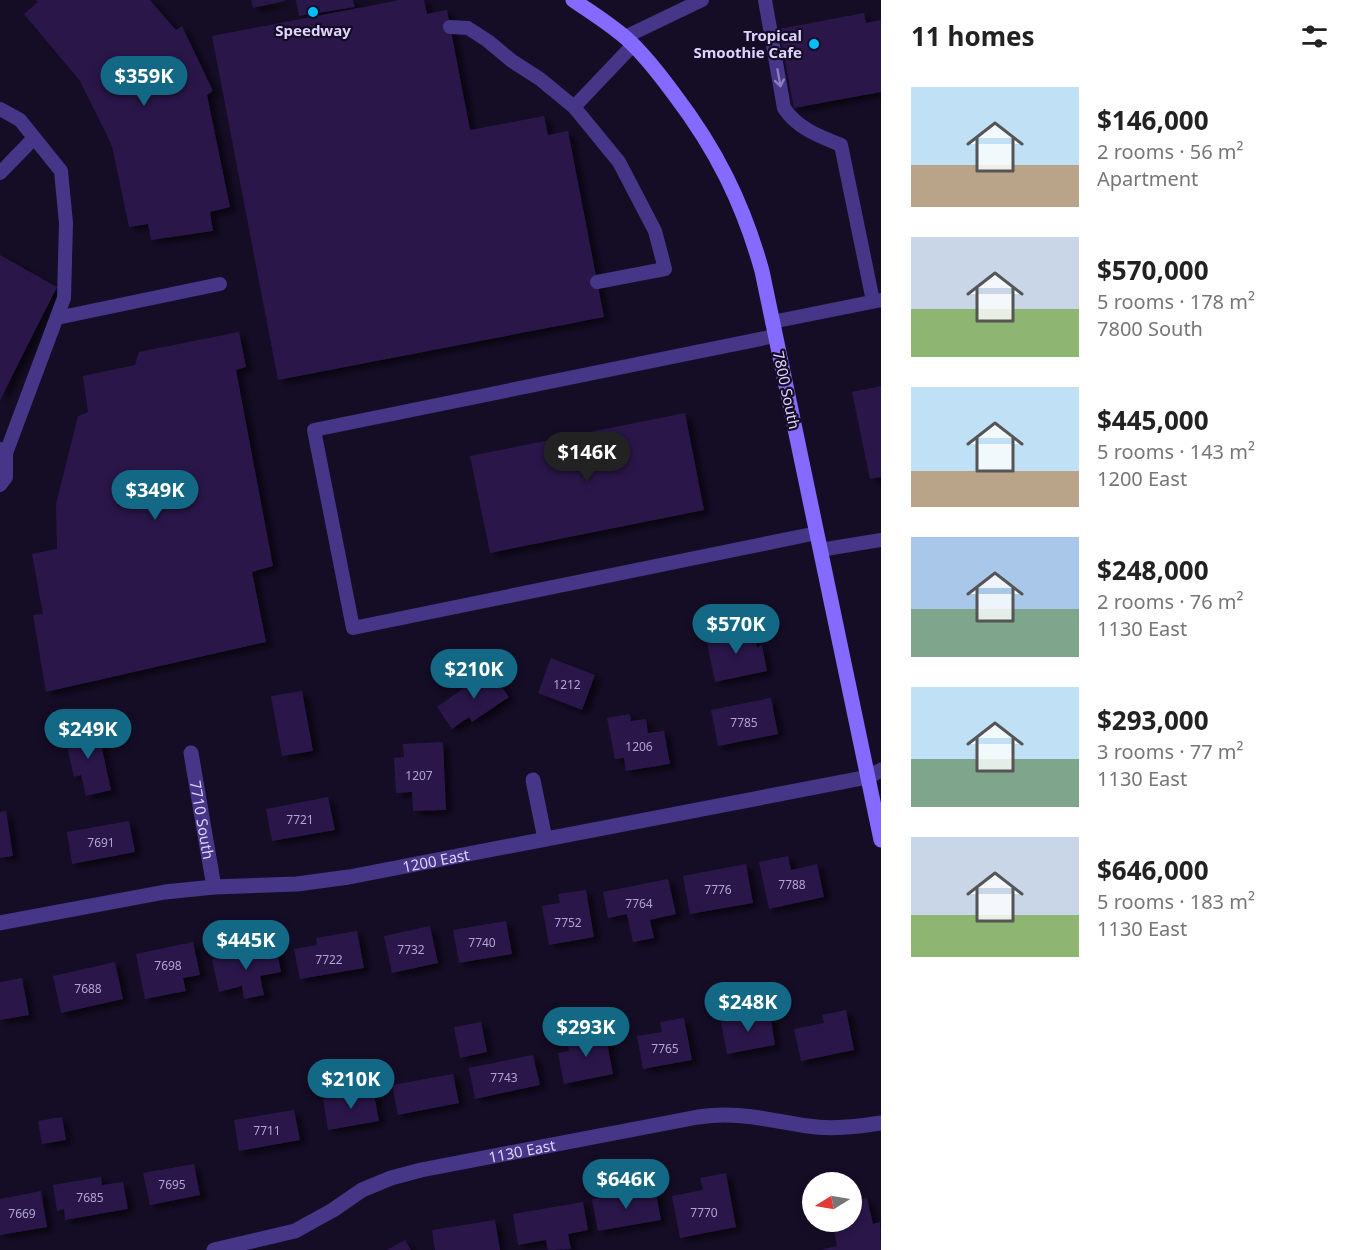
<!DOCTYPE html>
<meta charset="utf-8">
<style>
:root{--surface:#fff;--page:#f2f2f2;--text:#222;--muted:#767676;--accent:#136885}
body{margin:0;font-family:"Noto Sans",sans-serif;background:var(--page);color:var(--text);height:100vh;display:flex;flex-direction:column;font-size:22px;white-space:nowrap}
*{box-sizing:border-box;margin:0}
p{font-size:20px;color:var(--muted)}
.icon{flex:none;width:33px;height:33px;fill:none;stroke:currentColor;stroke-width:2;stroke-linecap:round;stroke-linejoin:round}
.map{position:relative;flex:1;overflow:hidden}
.side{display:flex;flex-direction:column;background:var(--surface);width:480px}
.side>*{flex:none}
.needle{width:39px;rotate:259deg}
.tools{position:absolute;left:802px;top:1172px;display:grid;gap:12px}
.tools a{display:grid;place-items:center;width:60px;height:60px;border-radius:50%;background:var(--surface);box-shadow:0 3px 9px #0003;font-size:30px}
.price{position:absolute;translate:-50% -51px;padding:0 14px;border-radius:21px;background:var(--accent);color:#fff;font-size:20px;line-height:39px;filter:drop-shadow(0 2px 3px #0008)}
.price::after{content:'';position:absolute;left:50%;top:36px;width:18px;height:14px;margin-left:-9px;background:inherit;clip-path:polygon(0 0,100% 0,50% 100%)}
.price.selected{background:#222;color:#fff}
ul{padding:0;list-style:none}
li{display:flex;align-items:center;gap:18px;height:150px;padding:0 30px}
li span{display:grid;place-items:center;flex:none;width:168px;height:120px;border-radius:0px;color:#555}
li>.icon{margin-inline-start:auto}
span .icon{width:72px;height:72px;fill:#fffc;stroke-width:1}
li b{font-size:26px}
h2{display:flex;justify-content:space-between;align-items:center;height:72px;padding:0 30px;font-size:26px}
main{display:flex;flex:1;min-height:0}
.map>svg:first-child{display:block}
</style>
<main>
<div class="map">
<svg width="881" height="1250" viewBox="0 0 881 1250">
<defs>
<filter id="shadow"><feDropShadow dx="6" dy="4" stdDeviation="3" flood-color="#0009"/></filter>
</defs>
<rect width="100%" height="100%" fill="#150d26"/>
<g fill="#291848" filter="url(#shadow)">
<polygon points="36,0 150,0 176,30 182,26 213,91 207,95 230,207 210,212 213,231 151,240 148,224 129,227 112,146 80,81 24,14 38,2"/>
<polygon points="251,0 285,0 285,1 253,8"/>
<polygon points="296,0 353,0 355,7 299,16"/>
<polygon points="400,0 424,0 427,14 447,10 470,130 544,116 548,135 568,131 604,317 278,380 212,36"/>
<polygon points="864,13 866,23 881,20 881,92 794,108 779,29"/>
<polygon points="0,255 57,287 0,400"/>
<polygon points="239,332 246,367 236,370 273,566 252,572 266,642 46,692 33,615 43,614 32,554 57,549 56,504 78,416 88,412 83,376 135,365 139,352"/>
<polygon points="881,386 881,477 870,479 852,392"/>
<polygon points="685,413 704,510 490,553 470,456"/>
<polygon points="753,629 757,647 762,645 767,671 715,682 706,638"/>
<polygon points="551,658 595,675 582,710 538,693"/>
<polygon points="490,670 509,697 472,722 469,717 452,729 437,707"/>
<polygon points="302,691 313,751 282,756 271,696"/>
<polygon points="771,698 778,734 718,746 711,710"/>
<polygon points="630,714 631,721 646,719 648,733 664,731 670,764 626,771 624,758 615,759 607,718"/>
<polygon points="97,726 111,790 86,796 81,775 74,777 64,733"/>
<polygon points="443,742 446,810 413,811 412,792 396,793 394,758 404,757 403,744"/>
<polygon points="328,797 335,830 272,841 266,809"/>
<polygon points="6,811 13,856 0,858 0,812"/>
<polygon points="129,821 135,852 72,864 67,832"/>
<polygon points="788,856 791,870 817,864 824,897 769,909 759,862"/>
<polygon points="746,864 753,903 690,914 683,876"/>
<polygon points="668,879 676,914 650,920 654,938 633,942 627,914 608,918 603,892"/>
<polygon points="586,890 594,937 549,945 542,906 560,903 558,894"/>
<polygon points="506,921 512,954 459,963 453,930"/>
<polygon points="430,926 438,963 392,973 384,936"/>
<polygon points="357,931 364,968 300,979 294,949 317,945 316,938"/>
<polygon points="193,942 200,975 183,978 186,991 145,999 136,954"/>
<polygon points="276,946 281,972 260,976 264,995 244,999 242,986 219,992 212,959"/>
<polygon points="115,962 123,999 61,1013 53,976"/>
<polygon points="22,978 29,1015 0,1020 0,982"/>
<polygon points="846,1010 854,1050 801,1061 794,1029 824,1023 822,1015"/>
<polygon points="770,1013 775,1045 727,1054 721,1022"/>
<polygon points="684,1018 692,1060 643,1069 637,1036 662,1032 660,1022"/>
<polygon points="481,1022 487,1052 460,1058 454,1027"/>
<polygon points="605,1032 613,1074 564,1084 558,1053 569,1051 566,1039"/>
<polygon points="533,1055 540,1085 475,1099 469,1068"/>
<polygon points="453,1074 459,1103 398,1115 392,1085"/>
<polygon points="373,1089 379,1121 328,1130 323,1099"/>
<polygon points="294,1110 300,1140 239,1151 234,1120"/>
<polygon points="62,1117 66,1140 42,1144 38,1121"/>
<polygon points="194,1164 200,1195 150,1205 143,1173"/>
<polygon points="726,1173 736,1227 680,1238 672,1196 703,1190 700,1178"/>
<polygon points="101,1177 102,1185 123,1182 128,1209 65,1220 64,1209 57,1211 53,1185"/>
<polygon points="655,1188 661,1220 598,1231 592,1199"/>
<polygon points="41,1191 47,1227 0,1235 0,1199"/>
<polygon points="867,1198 873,1224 880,1222 881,1250 820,1250 837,1246 832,1221 852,1221 852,1201"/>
<polygon points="583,1202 588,1230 568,1234 571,1249 548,1250 546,1240 518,1245 513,1214"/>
<polygon points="495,1220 500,1250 435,1250 432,1230"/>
<polygon points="405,1240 411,1250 387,1250"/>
</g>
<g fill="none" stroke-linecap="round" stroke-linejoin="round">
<g stroke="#453688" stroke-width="14">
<path d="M765 0 784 108C798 129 819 136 841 145L873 301"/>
<polyline points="450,27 468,28 488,41 512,61 540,79 574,107 619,162 655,231 665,269 597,282"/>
<polyline points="625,37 702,0"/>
<polyline points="574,107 633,45"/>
<polyline points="0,109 20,120 61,171 66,223 64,298 6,453"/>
<polyline points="0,173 34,138"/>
<polyline points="57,318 220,284"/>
<polyline points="772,322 881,300"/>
<polyline points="775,336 314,430 353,628 817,533"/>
<polyline points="0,449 6,453 6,477 0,485"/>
<polyline points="820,550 881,540"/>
</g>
<g stroke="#453688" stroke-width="15">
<path id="s1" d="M191 753 214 887"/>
<polyline points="533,780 545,839"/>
<path id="s2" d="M0 923 165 892 214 887 297 884 349 877 868 777"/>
<path id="s3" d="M214 1250 295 1231 333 1210 362 1190 391 1178 421 1170 698 1117C738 1111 768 1120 808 1126 832 1130 857 1127 881 1123"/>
</g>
<polyline stroke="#453688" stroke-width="15" points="868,777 881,770"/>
<path stroke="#846aff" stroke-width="15" d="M573 0C591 12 610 24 626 38 644 54 660 75 674 94 716 149 743 203 762 271L881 840"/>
</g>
<defs><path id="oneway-shaft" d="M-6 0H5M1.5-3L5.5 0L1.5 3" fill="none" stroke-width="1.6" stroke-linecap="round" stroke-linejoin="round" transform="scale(1.5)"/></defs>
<use stroke="#8a7dbe" href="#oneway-shaft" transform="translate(779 78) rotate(80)"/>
<g fill="#00befe" stroke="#150d26" stroke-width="2">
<circle cx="313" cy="12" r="6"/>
<circle cx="814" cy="44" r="6"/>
</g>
<g text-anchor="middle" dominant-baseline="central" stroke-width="4.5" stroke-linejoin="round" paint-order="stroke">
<g font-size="12" fill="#b1a4d1">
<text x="567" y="684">1212</text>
<text x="744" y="722">7785</text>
<text x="639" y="746">1206</text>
<text x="419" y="775">1207</text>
<text x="300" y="819">7721</text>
<text x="101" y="842">7691</text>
<text x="792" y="884">7788</text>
<text x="718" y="889">7776</text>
<text x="639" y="903">7764</text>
<text x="568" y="922">7752</text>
<text x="482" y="942">7740</text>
<text x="411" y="949">7732</text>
<text x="329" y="959">7722</text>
<text x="168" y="965">7698</text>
<text x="88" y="988">7688</text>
<text x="665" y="1048">7765</text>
<text x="504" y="1077">7743</text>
<text x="267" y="1130">7711</text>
<text x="172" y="1184">7695</text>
<text x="90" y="1197">7685</text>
<text x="704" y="1212">7770</text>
<text x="22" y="1213">7669</text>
</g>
<g font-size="15" font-weight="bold" fill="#ded3ff" stroke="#150d26">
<text x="313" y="30">Speedway</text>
<text x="802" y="35" text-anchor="end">Tropical<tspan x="802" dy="17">Smoothie Cafe</tspan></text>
</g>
<g font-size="15" fill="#ded3ff" stroke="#150d26">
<text transform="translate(787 390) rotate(78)">7800 South</text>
<text stroke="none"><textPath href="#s1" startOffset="68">7710 South</textPath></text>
<text stroke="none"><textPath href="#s2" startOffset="441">1200 East</textPath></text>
<text stroke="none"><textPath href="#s3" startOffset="327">1130 East</textPath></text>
</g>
</g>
</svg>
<div class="tools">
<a><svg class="needle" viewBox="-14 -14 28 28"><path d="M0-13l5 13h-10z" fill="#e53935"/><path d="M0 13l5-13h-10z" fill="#767676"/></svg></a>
</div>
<b class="price" style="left:144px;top:107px">$359K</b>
<b class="price selected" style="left:587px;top:483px">$146K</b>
<b class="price" style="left:155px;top:521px">$349K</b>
<b class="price" style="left:736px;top:655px">$570K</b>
<b class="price" style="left:474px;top:700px">$210K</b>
<b class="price" style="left:88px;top:760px">$249K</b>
<b class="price" style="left:246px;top:971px">$445K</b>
<b class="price" style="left:748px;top:1033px">$248K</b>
<b class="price" style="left:586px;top:1058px">$293K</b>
<b class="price" style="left:351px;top:1110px">$210K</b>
<b class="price" style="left:626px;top:1210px">$646K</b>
</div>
<section class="side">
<h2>11 homes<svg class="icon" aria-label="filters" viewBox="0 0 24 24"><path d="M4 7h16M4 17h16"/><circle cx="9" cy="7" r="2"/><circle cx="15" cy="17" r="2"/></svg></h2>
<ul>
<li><span style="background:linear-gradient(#bfe0f5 65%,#b9a48a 0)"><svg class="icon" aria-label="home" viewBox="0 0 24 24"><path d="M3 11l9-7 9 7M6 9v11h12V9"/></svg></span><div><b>$146,000</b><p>2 rooms · 56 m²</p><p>Apartment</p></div></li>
<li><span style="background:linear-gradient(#c9d6e8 60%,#8fb573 0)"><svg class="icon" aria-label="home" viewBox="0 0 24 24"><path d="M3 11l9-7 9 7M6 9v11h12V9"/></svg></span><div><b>$570,000</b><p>5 rooms · 178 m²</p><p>7800 South</p></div></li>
<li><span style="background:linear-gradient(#bfe0f5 70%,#b9a48a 0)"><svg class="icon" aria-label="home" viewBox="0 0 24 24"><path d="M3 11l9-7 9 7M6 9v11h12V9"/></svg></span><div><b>$445,000</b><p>5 rooms · 143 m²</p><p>1200 East</p></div></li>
<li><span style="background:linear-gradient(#a9c7e8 60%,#7fa58c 0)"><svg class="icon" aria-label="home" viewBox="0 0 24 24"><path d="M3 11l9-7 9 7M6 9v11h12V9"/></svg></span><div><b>$248,000</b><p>2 rooms · 76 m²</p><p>1130 East</p></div></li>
<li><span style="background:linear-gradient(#bfe0f5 60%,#7fa58c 0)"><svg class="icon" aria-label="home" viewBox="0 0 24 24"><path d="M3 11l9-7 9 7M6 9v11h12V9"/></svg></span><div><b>$293,000</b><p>3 rooms · 77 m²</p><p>1130 East</p></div></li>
<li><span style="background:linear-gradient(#c9d6e8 65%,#8fb573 0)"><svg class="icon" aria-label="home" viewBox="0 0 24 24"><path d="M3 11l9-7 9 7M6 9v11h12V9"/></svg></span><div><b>$646,000</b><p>5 rooms · 183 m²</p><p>1130 East</p></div></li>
</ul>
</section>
</main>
